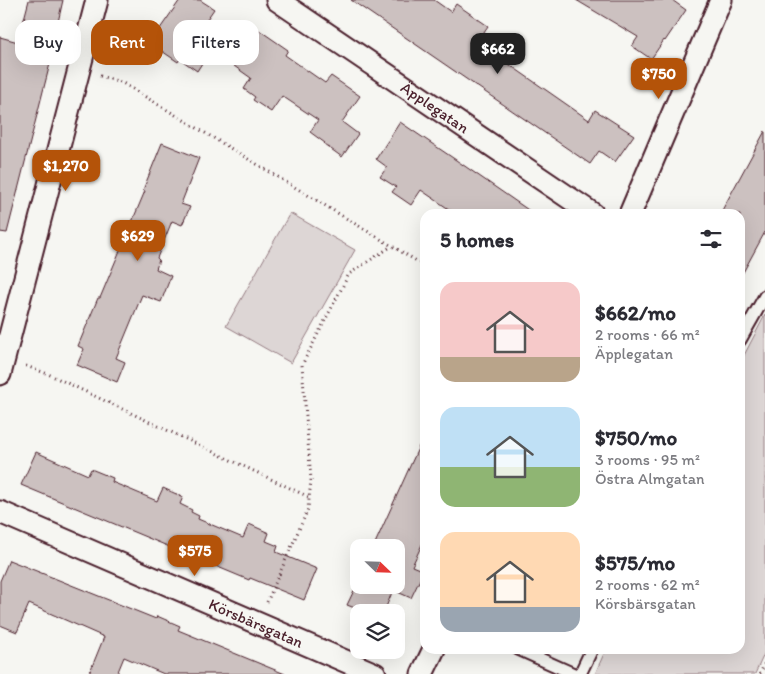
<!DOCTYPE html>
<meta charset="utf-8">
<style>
:root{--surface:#fff;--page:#f2f2f3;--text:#2b2b33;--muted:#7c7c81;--accent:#b45309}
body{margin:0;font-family:Itim,sans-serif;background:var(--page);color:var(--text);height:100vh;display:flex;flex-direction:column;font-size:19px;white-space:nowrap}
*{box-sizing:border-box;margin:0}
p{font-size:16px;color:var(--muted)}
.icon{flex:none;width:28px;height:28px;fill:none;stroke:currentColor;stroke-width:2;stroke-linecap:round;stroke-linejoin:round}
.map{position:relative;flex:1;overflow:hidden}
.sheet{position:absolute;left:420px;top:209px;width:325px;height:445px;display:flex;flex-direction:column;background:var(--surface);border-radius:15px;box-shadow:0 5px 20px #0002}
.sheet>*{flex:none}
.guide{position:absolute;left:15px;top:20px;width:330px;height:45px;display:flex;gap:10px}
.needle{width:32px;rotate:113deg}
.tools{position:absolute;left:350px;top:539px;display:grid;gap:10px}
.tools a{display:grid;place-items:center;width:55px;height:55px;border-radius:10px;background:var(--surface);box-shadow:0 5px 20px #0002;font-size:25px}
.price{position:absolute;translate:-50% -42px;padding:0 11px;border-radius:10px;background:var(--accent);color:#fff;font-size:16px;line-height:32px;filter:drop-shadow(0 1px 2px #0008)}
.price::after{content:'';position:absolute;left:50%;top:30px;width:15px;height:11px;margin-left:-8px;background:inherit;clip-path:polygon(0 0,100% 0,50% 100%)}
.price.on{background:#222;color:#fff}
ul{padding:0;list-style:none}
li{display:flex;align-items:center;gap:15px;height:125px;padding:0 20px}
li span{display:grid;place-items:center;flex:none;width:140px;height:100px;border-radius:15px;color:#555}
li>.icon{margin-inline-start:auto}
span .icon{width:60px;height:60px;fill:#fffc;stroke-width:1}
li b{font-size:21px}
h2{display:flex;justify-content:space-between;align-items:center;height:60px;padding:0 20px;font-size:21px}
.chip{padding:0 18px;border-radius:15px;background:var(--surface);box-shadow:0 5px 20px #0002;font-size:18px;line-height:45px}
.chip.on{background:var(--accent);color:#fff}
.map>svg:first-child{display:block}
</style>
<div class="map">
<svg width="765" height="674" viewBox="0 0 765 674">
<rect width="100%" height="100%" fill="#f6f6f2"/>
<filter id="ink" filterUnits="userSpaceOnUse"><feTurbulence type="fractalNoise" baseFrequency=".02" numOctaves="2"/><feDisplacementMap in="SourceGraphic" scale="10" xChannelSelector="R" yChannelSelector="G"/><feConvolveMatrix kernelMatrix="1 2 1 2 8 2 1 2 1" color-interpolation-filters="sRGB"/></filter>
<g filter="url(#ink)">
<g fill="#ddd6d5" stroke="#947a80">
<polygon points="290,213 355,250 291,363 226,326"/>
<polygon points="765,315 765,652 755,674 595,674 606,649 740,649 740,363"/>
</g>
<g fill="#ccc1c0" stroke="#4a1f2b">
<polygon points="29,0 63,0 54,40 56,40 7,233 0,232 0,37 18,42"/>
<polygon points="180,0 200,0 214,9 196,35 213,46 197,71 180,59 178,62 150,43"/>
<polygon points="351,0 434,0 451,12 456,4 488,26 477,42 589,120 595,110 634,135 615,162 599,151 590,164"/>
<polygon points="576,0 672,0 686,10 665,41 664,40 651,59 632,46 638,37"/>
<polygon points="259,30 288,50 285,55 325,83 331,76 360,96 342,122 358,134 342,157 324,144 325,143 310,132 318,120 282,96 271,112 253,100 255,97 244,89 251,78 234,66"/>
<polygon points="400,122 456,160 534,214 456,214 421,190 411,205 392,192 396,187 380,177 387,167 376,159"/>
<polygon points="765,131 765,232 740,278 740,214 720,214"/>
<polygon points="162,143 199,158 181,204 190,207 182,225 172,221 157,258 159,260 156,269 171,276 161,302 142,295 116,358 125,362 117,382 77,365 84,349 78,346 98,298 100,298 145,191 143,190"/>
<polygon points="425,433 425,538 412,566 424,571 411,598 393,590 384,612 365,612 347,605 359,580 359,585 396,585 396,548 373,548"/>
<polygon points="36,452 88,475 91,469 113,478 112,482 157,501 163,488 183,497 180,504 192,510 191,512 199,516 198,519 243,538 249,524 269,533 266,541 278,546 276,552 317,569 304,600 250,578 249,580 21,485"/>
<polygon points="9,560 156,619 157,616 180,626 178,630 285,674 164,674 124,657 117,674 89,674 104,637 29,604 17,632 0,625 0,581"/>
</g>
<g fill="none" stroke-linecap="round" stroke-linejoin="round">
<g stroke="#4a1f2b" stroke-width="15">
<g id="service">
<polyline points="740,340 765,296"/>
<polyline points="518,649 574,674"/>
<polyline points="580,674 592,649"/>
</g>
</g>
<g stroke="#4a1f2b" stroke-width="25">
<g id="minor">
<path id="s1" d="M277 0 593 214"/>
<polyline points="630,214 721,0"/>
<polyline points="0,374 97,0"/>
<path id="s2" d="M0 512 375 674"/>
<polyline points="422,674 434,649"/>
</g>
</g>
<g stroke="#4a1f2b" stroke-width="3" stroke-dasharray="1 4" stroke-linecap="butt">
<polyline points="100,76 121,82 425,266"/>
<polyline points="26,366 48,374 309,497"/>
<polyline points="267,602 308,509 311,480 302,365 349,274 392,246"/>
<polyline points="760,674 765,662"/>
</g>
<use href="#service" stroke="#f6f6f2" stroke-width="11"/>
<use href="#minor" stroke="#f6f6f2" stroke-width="21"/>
</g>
</g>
<g text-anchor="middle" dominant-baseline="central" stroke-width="4.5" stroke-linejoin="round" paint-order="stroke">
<g font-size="16" fill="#4a1f2b" stroke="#f6f6f2">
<text stroke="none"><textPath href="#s1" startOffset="191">Äpplegatan</textPath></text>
<text stroke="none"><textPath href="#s2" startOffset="279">Körsbärsgatan</textPath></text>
</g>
</g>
</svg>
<div class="tools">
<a><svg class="needle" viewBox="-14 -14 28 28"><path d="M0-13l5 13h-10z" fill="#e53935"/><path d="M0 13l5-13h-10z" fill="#7c7c81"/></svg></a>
<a><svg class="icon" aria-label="layers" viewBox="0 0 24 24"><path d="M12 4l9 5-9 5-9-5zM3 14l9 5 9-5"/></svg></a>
</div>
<b class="price on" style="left:498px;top:75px">$662</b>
<b class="price" style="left:659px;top:100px">$750</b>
<b class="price" style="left:66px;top:192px">$1,270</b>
<b class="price" style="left:138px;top:262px">$629</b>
<b class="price" style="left:195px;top:577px">$575</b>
<div class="guide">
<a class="chip">Buy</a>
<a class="chip on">Rent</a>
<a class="chip">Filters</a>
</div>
<section class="sheet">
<h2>5 homes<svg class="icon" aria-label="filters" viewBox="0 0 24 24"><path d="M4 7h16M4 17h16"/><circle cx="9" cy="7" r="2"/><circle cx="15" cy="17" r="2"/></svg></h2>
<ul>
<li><span style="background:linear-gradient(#f6c9c9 75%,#b9a48a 0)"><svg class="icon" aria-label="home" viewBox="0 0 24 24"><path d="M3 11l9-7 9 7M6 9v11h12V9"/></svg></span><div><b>$662/mo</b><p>2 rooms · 66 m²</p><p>Äpplegatan</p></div></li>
<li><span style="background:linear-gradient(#bfe0f5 60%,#8fb573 0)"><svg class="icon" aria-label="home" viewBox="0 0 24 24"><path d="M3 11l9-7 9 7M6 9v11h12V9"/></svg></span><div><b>$750/mo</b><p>3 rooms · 95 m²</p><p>Östra Almgatan</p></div></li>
<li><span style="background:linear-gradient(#ffd9b3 75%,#9aa5b1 0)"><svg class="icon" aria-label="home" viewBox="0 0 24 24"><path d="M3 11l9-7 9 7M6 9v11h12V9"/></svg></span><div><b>$575/mo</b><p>2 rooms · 62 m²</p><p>Körsbärsgatan</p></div></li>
</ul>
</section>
</div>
